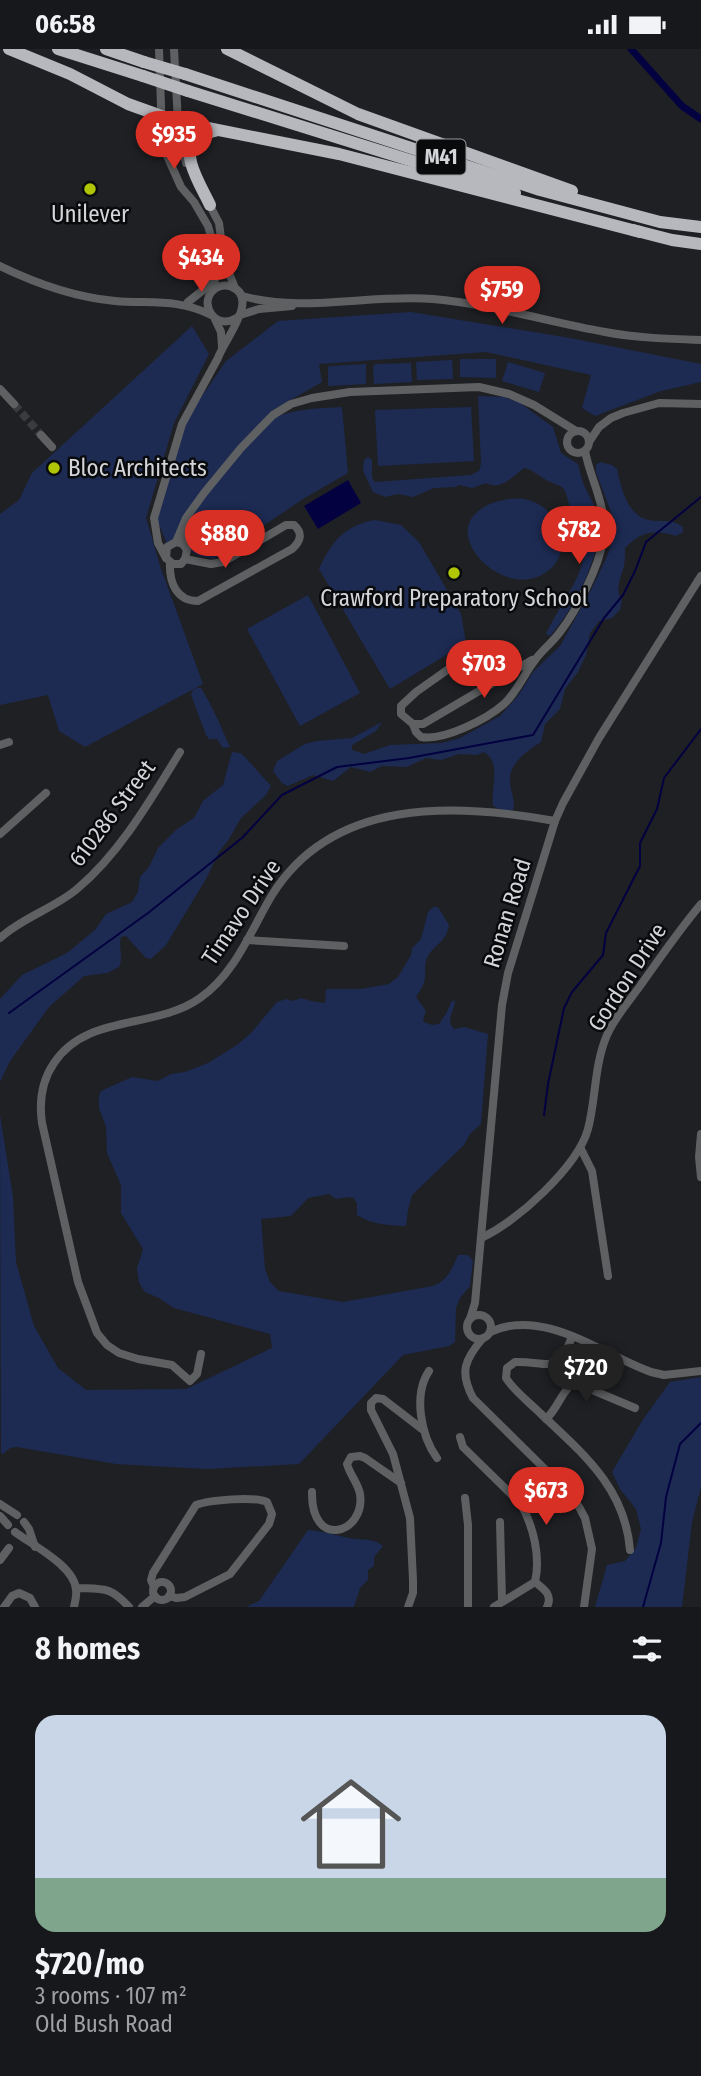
<!DOCTYPE html>
<meta charset="utf-8">
<style>
:root{--surface:#17181b;--page:#202124;--text:#f1f3f6;--muted:#9ea0a3;--line:#36373a;--accent:#d93025}
body{margin:0;font-family:"Fira Sans Condensed",sans-serif;background:var(--page);color:var(--text);height:100vh;display:flex;flex-direction:column;font-size:26px;white-space:nowrap}
*{box-sizing:border-box;margin:0}
p{font-size:23px;color:var(--muted)}
.icon{flex:none;width:38px;height:38px;fill:none;stroke:currentColor;stroke-width:2;stroke-linecap:round;stroke-linejoin:round}
.map{position:relative;height:1558px;overflow:hidden}
.side{display:flex;flex-direction:column;background:var(--surface);flex:1}
.side>*{flex:none}
.price{position:absolute;translate:-50% -60px;padding:0 16px;border-radius:24px;background:var(--accent);color:#fff;font-size:23px;line-height:46px;filter:drop-shadow(0 2px 4px #0008)}
.price::after{content:'';position:absolute;left:50%;top:42px;width:21px;height:16px;margin-left:-10px;background:inherit;clip-path:polygon(0 0,100% 0,50% 100%)}
.price.current{background:#222;color:#fff}
ul{padding:0;list-style:none}
li{display:grid;align-content:center;gap:14px;height:371px;padding:0 35px}
li+li{border-top:2px solid var(--line)}
li span{display:grid;place-items:center;height:217px;border-radius:21px;color:#555}
li>.icon{margin-inline-start:auto}
span .icon{width:126px;height:126px;fill:#fffc;stroke-width:1}
li b{font-size:30px}
h2{display:flex;justify-content:space-between;align-items:center;height:84px;padding:0 35px;font-size:30px}
.status{display:flex;justify-content:space-between;align-items:center;height:49px;padding:0 35px;background:var(--surface);direction:ltr}
.status svg{height:19px;fill:currentColor}
.map>svg:first-child{display:block}
</style>
<div class="status"><b>06:58</b><svg viewBox="0 0 49 12"><path d="M0 12V9h3v3zM5 12V6h3v6zM10 12V3h3v9zM15 12V0h3v12zM26 1h20v11H26zM47 4h2v5h-2z"/></svg></div>
<div class="map">
<svg width="701" height="1558" viewBox="0 0 701 1558">
<rect width="100%" height="100%" fill="#1f2024"/>
<g fill="#1d2b53">
<polygon points="411,263 570,289 701,315 701,333 661,342 595,367 582,359 591,326 486,303 319,315 322,333 273,361 238,399 168,498 157,470 183,375 226,312 278,272"/>
<polygon points="192,277 209,305 174,374 146,469 161,520 203,635 85,698 59,682 48,646 0,656 0,465 19,451 32,424"/>
<polygon points="460,310 496,310 496,329 460,328"/>
<polygon points="452,311 453,330 417,331 416,313"/>
<polygon points="508,313 545,324 539,343 502,332"/>
<polygon points="411,314 412,333 374,335 373,318 375,315"/>
<polygon points="366,315 366,335 328,337 328,319 329,317"/>
<path d="M478 347 504 348 520 354 553 378 561 404 578 415C580 422 581 429 584 436 588 446 595 455 597 466 605 503 574 560 550 587L546 585C556 562 590 519 584 495 582 482 573 471 570 459 563 430 564 442 543 429 536 425 533 421 524 419 512 428 501 442 486 434L472 439 459 436 455 438 434 439 413 448 398 445 385 448 373 443 363 422 364 411 368 408 372 411V429L375 433 471 426 479 422 481 415Z"/>
<path d="M342 358 348 424 303 450 214 510C203 508 191 507 187 495 185 489 188 476 191 469 197 456 262 374 273 369 294 360 320 359 342 358Z"/>
<polygon points="471,358 474,412 378,417 375,361"/>
<path d="M600 413 612 416 617 420C622 442 628 472 657 472 668 472 673 471 683 478V483L676 487C655 480 641 482 625 499 625 505 625 511 624 517 621 529 614 540 622 551L620 561 612 569 599 572 590 584 586 606 578 623 565 640 560 660 545 675 541 693C527 702 509 714 510 732 510 743 516 750 513 761L503 762 493 757C490 740 503 712 483 703L477 706 459 705 441 711 426 709 407 718 382 717 370 723 351 718 333 732 313 726 288 737 282 734 273 722 277 712 305 695 317 692 352 689 382 673 376 682 352 696V701L364 705 390 696 442 694 460 689 500 667 518 647 533 623 560 597 590 543 606 510 614 488V471L596 423V416Z"/>
<path d="M508 450C513 450 519 449 524 450 563 457 579 512 537 528 492 546 423 466 508 450Z"/>
<path d="M375 471 401 476 419 493 461 565 466 594 390 640 319 520C331 493 345 476 375 471Z"/>
<polygon points="308,546 360,644 300,677 247,580"/>
<path d="M197 639H201C213 658 221 678 230 698L223 699 217 690H209L206 686 191 646 193 641Z"/>
<path d="M232 703 240 704 244 707 271 737 266 746 241 769 229 790 219 803 206 830 166 896 151 910 146 909 126 887 121 888C118 899 124 908 119 918L107 924 84 927 49 958 10 1012 0 1033V950L22 926 67 904 95 881 106 865 132 853 138 843 140 828 149 818 158 799 177 780 194 769 203 752 223 736Z"/>
<path d="M433 858H438L449 876C446 894 434 895 427 909 424 916 426 920 425 927 425 934 420 942 416 948L426 962 423 970 424 973 432 976 439 975 447 963 451 953 455 951C455 962 445 971 454 980L464 978 488 985 481 1075 470 1085 464 1096 412 1146 408 1161 406 1177C389 1176 372 1176 357 1166V1155L354 1149 348 1148 336 1150 329 1145 308 1149 291 1167 261 1170 265 1220 270 1233 279 1242 343 1253 433 1237C448 1231 452 1220 458 1206H468L473 1212 470 1237 460 1249 456 1259 455 1293 449 1297 403 1306 299 1415 207 1420 116 1415 17 1398 10 1399 3 1405 1 1404 0 1066 13 1148 16 1213 34 1277 58 1319 86 1341 186 1340 272 1299 270 1285 174 1259 159 1249 145 1243 139 1234 137 1219 143 1200 121 1164V1136L107 1104 106 1078 99 1059V1047L101 1042 132 1028 158 1032 171 1025 185 1023 208 1014 237 996 251 984 277 953 286 950 293 952 301 949 311 952 325 954 326 940H361L389 935 398 928 411 906 412 899 421 890 428 863Z"/>
<polygon points="701,1328 701,1438 692,1473 682,1558 595,1558 607,1516 625,1512 636,1499 641,1480 636,1460 620,1440 612,1423 642,1372 670,1333"/>
<path d="M308 1481C323 1482 335 1486 349 1489 362 1492 372 1488 383 1497L374 1508V1517L368 1521V1531L360 1539 354 1558H246L259 1552Z"/>
</g>
<polygon fill="#030140" points="348,431 361,454 318,480 304,457"/>
<g fill="none" stroke-linecap="round" stroke-linejoin="round">
<g stroke="#030140" stroke-width="2">
<polyline points="9,964 148,864 242,789 282,746 337,718 409,709 533,686 604,569 623,546 635,522 646,493 701,448"/>
<polyline points="544,1066 548,1035 564,959 572,943 603,906 606,884 640,817 640,794 657,760 664,729 701,680"/>
<polyline points="643,1558 661,1494 666,1448 680,1395 701,1374"/>
</g>
<polyline stroke="#030140" stroke-width="7" points="631,0 682,57 701,70"/>
<polyline stroke="#3a3b3f" stroke-width="8" stroke-dasharray="8 4" stroke-linecap="butt" points="14,355 41,386"/>
<g stroke="#5f6062" stroke-width="8">
<polyline points="159,0 162,84 164,100 181,138 194,153 208,177 212,191 216,225 213,241"/>
<polyline points="174,0 178,73 186,114"/>
<polyline points="208,153 219,174 224,212 235,239"/>
<path d="M0 217C37 235 74 248 115 252 150 255 178 249 211 266"/>
<path d="M242 247C304 264 369 245 433 250 491 255 548 273 605 283 637 289 669 290 701 291"/>
<polyline points="188,253 207,238 213,225"/>
<polyline points="240,266 259,260 292,257"/>
<polyline points="215,270 221,283 222,298"/>
<polyline points="0,340 14,355"/>
<circle cx="578" cy="393" r="11"/>
<polyline points="41,386 52,398"/>
<polyline points="589,393 599,378 611,369 623,364 659,354 701,355"/>
<polyline points="176,493 186,469 204,444 241,399 273,366 291,355 312,349 350,343 479,338 509,345 534,356 576,382"/>
<polyline points="183,495 189,470"/>
<path d="M166 509 158 494 154 469 182 375 218 309C224 291 260 249 232 238 227 236 221 236 216 239 196 252 215 284 238 268"/>
<path d="M170 513C169 533 176 552 198 552L292 500C301 492 303 484 294 476H286L223 513 211 515 185 510 181 515H173L166 509 167 498 176 493 183 495 187 501 185 510"/>
<path d="M450 619 416 643 401 657V665L413 675 416 683 421 688C444 692 487 670 504 655 517 643 524 625 535 611 542 601 553 593 560 583 577 561 599 518 603 491 608 458 591 433 585 402"/>
<polyline points="413,675 423,675 532,611"/>
<polyline points="0,696 9,693"/>
<polyline points="0,785 46,744"/>
<path d="M0 889C23 868 53 860 77 840 120 804 151 750 180 703"/>
<polyline points="247,891 344,897"/>
<polyline points="701,1085 699,1108 701,1128"/>
<polyline points="581,1100 592,1122 608,1227"/>
<path d="M481 1189C516 1174 578 1117 588 1080 596 1050 594 1016 607 986 615 968 629 952 640 937 660 909 679 881 701 855"/>
<circle cx="479" cy="1278" r="12"/>
<polyline points="470,1270 475,1254 502,956 508,924 555,772 563,754 599,689 701,527"/>
<path d="M490 1283C544 1258 601 1305 651 1323L664 1326 701 1322"/>
<path d="M572 1288C557 1327 548 1312 515 1313L507 1319 506 1329C514 1342 529 1353 540 1364 582 1404 625 1438 630 1501"/>
<path d="M483 1289C465 1310 459 1323 473 1349L567 1442 579 1458 585 1469 592 1500 584 1558"/>
<path d="M201 1305 197 1325 190 1332 172 1316 138 1310 119 1304 107 1296 97 1284 78 1233 42 1074C39 1053 41 1033 54 1014 87 964 155 981 200 949 235 925 251 881 272 846 333 748 455 754 555 772"/>
<path d="M429 1322C413 1346 421 1387 437 1409"/>
<path d="M546 1370C558 1359 561 1344 572 1335H578L635 1359"/>
<path d="M460 1388 463 1398 521 1455C533 1477 541 1507 535 1533L494 1558"/>
<path d="M312 1443C311 1502 366 1484 360 1445 358 1434 350 1426 347 1415L351 1408 360 1407 365 1409 401 1434"/>
<polyline points="465,1449 468,1476 468,1558"/>
<polyline points="0,1455 17,1466"/>
<polyline points="0,1467 8,1476"/>
<polyline points="24,1473 29,1480 35,1498"/>
<polyline points="500,1473 502,1552"/>
<path d="M15 1483C32 1496 75 1517 76 1541 77 1546 75 1553 74 1558"/>
<polyline points="0,1511 9,1499"/>
<path d="M535 1533C544 1540 553 1546 547 1558"/>
<circle cx="162" cy="1542" r="9"/>
<path d="M154 1538 151 1531 153 1524 196 1456C209 1451 255 1447 267 1453L272 1465 269 1475 230 1525 185 1548 176 1549 169 1547"/>
<path d="M76 1539C104 1540 110 1537 129 1558"/>
<polyline points="4,1558 12,1547 19,1544 30,1549 35,1558"/>
<polyline points="142,1558 155,1547"/>
<polyline points="408,1558 413,1544 413,1531 410,1469 393,1405 371,1361 371,1354 376,1349 383,1350 422,1380"/>
</g>
<g stroke="#b6b8bd" stroke-width="12">
<polyline points="9,0 70,25 128,55 178,73 339,105 640,183"/>
<polyline points="58,0 143,27"/>
<polyline points="106,0 144,13"/>
<polyline points="227,0 358,65 572,142"/>
<polyline points="185,25 540,141 660,173 701,178"/>
<polyline points="188,42 515,144"/>
<path d="M210 156C203 140 178 103 196 89 202 85 211 83 217 81"/>
<polyline points="633,181 672,191 701,195"/>
</g>
<g stroke="#b6b8bd" stroke-width="12">
<polyline points="144,13 185,25"/>
<polyline points="143,27 188,42"/>
</g>
</g>
<g fill="#afc506" stroke="#090a0c" stroke-width="2.5">
<circle cx="90" cy="140" r="7"/>
<circle cx="54" cy="419" r="7"/>
<circle cx="454" cy="524" r="7"/>
</g>
<g text-anchor="middle" dominant-baseline="central" stroke-width="5" stroke-linejoin="round" paint-order="stroke">
<rect fill="#090a0c" stroke="#97989b" stroke-width="2" x="416.5" y="90.5" width="49" height="35" rx="5"/>
<g font-size="21" font-weight="bold" fill="#d4d5d8">
<text x="441" y="108">M41</text>
</g>
<g font-size="23" fill="#d4d5d8" stroke="#090a0c">
<text x="90" y="165">Unilever</text>
<text x="68" y="419" text-anchor="start">Bloc Architects</text>
<text x="454" y="549">Crawford Preparatory School</text>
</g>
<g font-size="23" fill="#d4d5d8" stroke="#090a0c">
<text transform="translate(112 764) rotate(-53)">610286 Street</text>
<text transform="translate(241 863) rotate(-56)">Timavo Drive</text>
<text transform="translate(507 864) rotate(-73)">Ronan Road</text>
<text transform="translate(627 928) rotate(-57)">Gordon Drive</text>
</g>
</g>
</svg>
<b class="price" style="left:174px;top:122px">$935</b>
<b class="price" style="left:201px;top:245px">$434</b>
<b class="price" style="left:502px;top:277px">$759</b>
<b class="price" style="left:579px;top:517px">$782</b>
<b class="price" style="left:225px;top:521px">$880</b>
<b class="price" style="left:484px;top:651px">$703</b>
<b class="price current" style="left:586px;top:1355px">$720</b>
<b class="price" style="left:546px;top:1478px">$673</b>
</div>
<section class="side">
<h2>8 homes<svg class="icon" aria-label="filters" viewBox="0 0 24 24"><path d="M4 7h16M4 17h16"/><circle cx="9" cy="7" r="2"/><circle cx="15" cy="17" r="2"/></svg></h2>
<ul>
<li><span style="background:linear-gradient(#c9d6e8 75%,#7fa58c 0)"><svg class="icon" aria-label="home" viewBox="0 0 24 24"><path d="M3 11l9-7 9 7M6 9v11h12V9"/></svg></span><div><b>$720/mo</b><p>3 rooms · 107 m²</p><p>Old Bush Road</p></div></li>
</ul>
</section>
